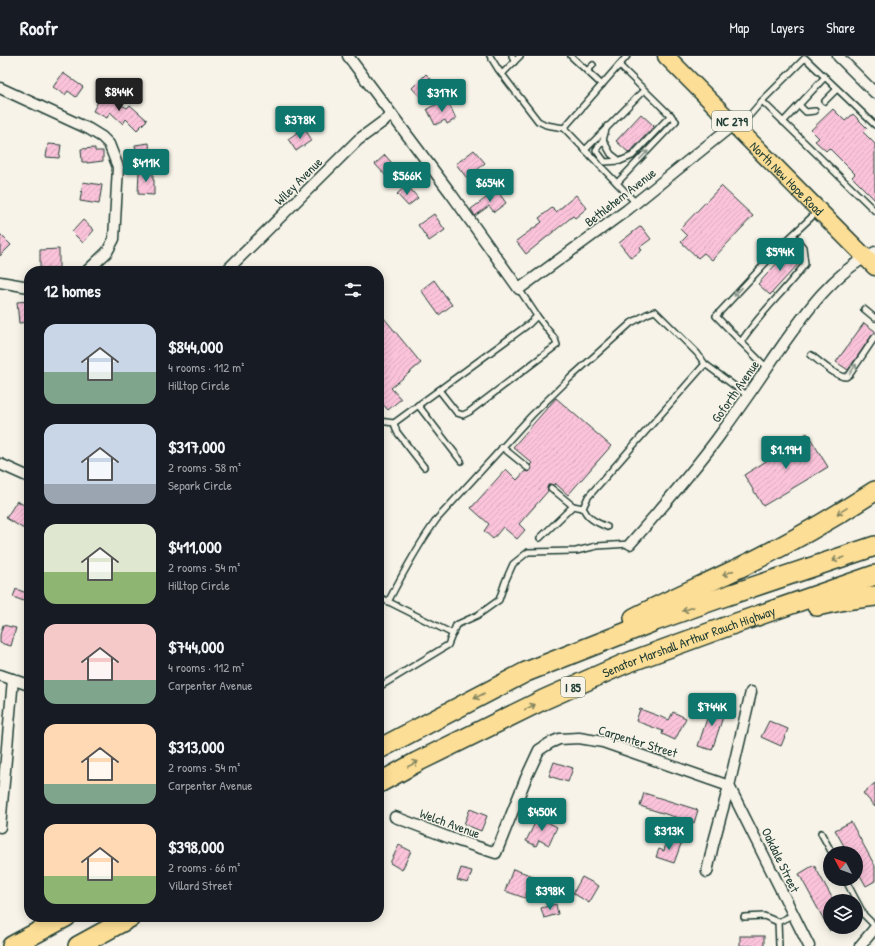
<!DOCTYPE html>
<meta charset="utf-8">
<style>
:root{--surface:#171b24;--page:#20242c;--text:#f1f3f6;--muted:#9ea1a6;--line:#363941;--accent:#0f766e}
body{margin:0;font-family:"Patrick Hand",sans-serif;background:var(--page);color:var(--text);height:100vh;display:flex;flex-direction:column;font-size:15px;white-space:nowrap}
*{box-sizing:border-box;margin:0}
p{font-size:13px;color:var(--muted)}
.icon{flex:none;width:22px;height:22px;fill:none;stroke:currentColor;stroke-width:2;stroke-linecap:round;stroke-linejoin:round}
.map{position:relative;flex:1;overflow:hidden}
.sheet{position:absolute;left:24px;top:210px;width:360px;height:656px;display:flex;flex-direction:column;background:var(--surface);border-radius:16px;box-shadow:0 2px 10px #0003}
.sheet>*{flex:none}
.needle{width:26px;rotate:311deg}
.controls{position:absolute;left:823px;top:790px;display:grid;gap:8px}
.controls a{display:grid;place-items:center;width:40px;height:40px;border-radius:50%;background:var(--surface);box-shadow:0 2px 10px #0003;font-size:20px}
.price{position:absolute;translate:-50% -34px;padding:0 9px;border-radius:4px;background:var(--accent);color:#fff;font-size:13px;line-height:26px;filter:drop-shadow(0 1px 2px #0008)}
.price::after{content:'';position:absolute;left:50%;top:24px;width:12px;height:9px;margin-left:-6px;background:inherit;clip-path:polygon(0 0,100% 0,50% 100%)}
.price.current{background:#222;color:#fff}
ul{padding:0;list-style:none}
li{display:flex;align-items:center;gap:12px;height:100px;padding:0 20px}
li span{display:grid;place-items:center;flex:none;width:112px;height:80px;border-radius:12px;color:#555}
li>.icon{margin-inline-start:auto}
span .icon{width:48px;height:48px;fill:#fffc;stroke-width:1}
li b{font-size:17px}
h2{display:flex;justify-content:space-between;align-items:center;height:48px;padding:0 20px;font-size:17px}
header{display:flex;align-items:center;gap:24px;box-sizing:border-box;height:56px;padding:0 20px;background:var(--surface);border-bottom:1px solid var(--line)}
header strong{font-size:19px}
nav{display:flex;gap:22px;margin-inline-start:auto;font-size:14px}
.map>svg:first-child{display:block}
</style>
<header>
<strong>Roofr</strong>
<nav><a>Map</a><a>Layers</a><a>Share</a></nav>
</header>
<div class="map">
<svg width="875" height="890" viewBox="0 0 875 890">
<defs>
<pattern id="building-hatch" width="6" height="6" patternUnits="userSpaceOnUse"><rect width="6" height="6" fill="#fbc3da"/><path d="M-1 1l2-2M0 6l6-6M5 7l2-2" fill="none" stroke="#d7a8bc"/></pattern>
</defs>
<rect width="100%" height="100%" fill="#f7f3e8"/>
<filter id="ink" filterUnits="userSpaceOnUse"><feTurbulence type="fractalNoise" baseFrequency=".025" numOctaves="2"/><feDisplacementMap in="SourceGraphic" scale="8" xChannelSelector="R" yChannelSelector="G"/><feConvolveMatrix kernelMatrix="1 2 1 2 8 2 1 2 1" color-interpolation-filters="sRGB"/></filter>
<g filter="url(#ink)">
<g fill="url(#building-hatch)" stroke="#1f3d34">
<polygon points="63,17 83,31 76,41 68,35 65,39 53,31"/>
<polygon points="426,18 435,27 420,41 412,32"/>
<polygon points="102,38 127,52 130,49 147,64 137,74 126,63 123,68 110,56 107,62 93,55"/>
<polygon points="447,43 456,63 447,68 445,64 435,69 427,53"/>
<polygon points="833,53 845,65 853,58 867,72 863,76 875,88 875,144 852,121 855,118 829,92 826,95 815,85 819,82 811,74"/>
<polygon points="641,58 654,70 629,97 616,85"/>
<polygon points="304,72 312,84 296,95 288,83"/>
<polygon points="149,87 150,99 137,101 135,89"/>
<polygon points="48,88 61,89 59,102 46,101"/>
<polygon points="95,92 95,95 103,95 103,105 87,107 87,106 82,106 81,93"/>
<polygon points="474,94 485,107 476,115 482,122 473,130 456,108"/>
<polygon points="385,99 396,112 387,121 375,108"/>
<polygon points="139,115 153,115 153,124 154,124 154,139 138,138"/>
<polygon points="83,126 102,129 99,148 80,145"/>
<polygon points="407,129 418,142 408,150 397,138"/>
<polygon points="721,130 753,160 712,204 704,197 698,202 681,186 687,180 680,173"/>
<polygon points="497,134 506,147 494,156 489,150 475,160 471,153"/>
<polygon points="576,139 587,152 575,162 573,160 526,198 516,185 542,166 539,162 552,152 556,156"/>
<polygon points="434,158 445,174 429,185 418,169"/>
<polygon points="83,164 94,174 83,187 72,176"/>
<polygon points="641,170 651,183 640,191 642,194 631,202 619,187"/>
<polygon points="0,178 11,189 0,200"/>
<polygon points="59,193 59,212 40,212 40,194"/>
<polygon points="789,194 801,205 770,239 758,228"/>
<polygon points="434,224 452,249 439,259 421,234"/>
<polygon points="29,245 29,266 19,267 17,246"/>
<polygon points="379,256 421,307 391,332 401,343 388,354 379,344"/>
<polygon points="864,267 875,275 875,277 872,279 848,314 836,306"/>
<polygon points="556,342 611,390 568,439 555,427 554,429 548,429 547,432 548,435 519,468 525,474 517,483 503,471 493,483 484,475 489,468 471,452 506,413 517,424 525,415 528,416 531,414 532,411 530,409 532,407 513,391"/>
<polygon points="807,377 828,411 763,450 744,419 776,399 775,397"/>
<polygon points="17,445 29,452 29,476 6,462"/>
<polygon points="16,533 29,538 29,547 13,541"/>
<polygon points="3,569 16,572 11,590 0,587 0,579"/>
<polygon points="712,647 726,652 712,694 698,690"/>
<polygon points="640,653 669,664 673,656 686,662 675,684 662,678 663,675 636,665"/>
<polygon points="769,665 788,673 781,690 761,681"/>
<polygon points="554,706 573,712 568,726 549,720"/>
<polygon points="875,727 875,751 863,737"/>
<polygon points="644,737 698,754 694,767 640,750"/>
<polygon points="470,753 487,760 481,775 464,768"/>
<polygon points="538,761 557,771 549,789 539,784 536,790 526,785"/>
<polygon points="851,766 875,810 875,825 866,830 856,812 856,797 848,797 835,774"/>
<polygon points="667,783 681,788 674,807 656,801 659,793 664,795"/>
<polygon points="399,789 411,795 402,814 390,807"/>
<polygon points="814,809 834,845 830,845 830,875 799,818"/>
<polygon points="461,812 472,815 468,827 457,824"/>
<polygon points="513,813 533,820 525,842 505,835"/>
<polygon points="582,821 599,830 589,847 573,837"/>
<polygon points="556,848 558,858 544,862 541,852"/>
<rect x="740" y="880" width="24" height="10"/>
</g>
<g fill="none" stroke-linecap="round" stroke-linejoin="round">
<g stroke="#1f3d34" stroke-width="8">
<g id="service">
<polyline points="490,0 498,13 538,65 546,69 564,72"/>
<polyline points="512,0 514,6"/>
<polyline points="571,0 602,29"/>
<polyline points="627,0 564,72 635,146"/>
<polyline points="587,15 593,9"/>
<polyline points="502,18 520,0"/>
<polyline points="762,45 805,2 875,69"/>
<polyline points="825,45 837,33"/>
<polyline points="799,49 806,56 815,55"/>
<polyline points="783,66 825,21"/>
<polyline points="735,67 750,59 762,45 875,155"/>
<polyline points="607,70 603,84 611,98 620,105 632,100 671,59"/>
<polyline points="603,84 596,94 605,106 620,105"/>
<polyline points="585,94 644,34"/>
<polyline points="617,127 676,65 619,9"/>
<polyline points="864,253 875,262"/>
<polyline points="741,286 716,260 784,187 818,155"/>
<path d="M811 299C819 305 836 321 846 321L850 318 875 281"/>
<path d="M767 312 741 286C759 258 785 235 805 208L803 191 793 179"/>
<polyline points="439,334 457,357 463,359 469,356 557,289 555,283 537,260"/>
<polyline points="418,349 461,405"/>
<polyline points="379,365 394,367 529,268 537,260 519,233"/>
<polyline points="394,367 397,376 424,411"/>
<polyline points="502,391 528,412"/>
<polyline points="551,432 573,450 583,452"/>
<path d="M607 471C596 466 588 463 583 452L588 441 705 308 748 340"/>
<polyline points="540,482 573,450"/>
<polyline points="379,541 453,578"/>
<path d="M388 546C403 517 418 489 437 463L532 359 569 323 631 267 647 258 655 255 697 297 705 308"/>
<polyline points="379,631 448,589 456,569 478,559 499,544 505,526 513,508 528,496 576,495 597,490 630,488"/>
<polyline points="821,777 832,797"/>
<polyline points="845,823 864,859 875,870"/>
<polyline points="744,861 764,860 778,866"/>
<polyline points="779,890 778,866 793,859"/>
</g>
</g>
<g stroke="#1f3d34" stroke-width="13">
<g id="minor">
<polyline points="348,0 452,139 519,233 627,154 734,68"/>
<polyline points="838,0 875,37"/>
<polyline points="0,32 89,73 102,81 109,88 118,111 114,183 107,196 87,215"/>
<polyline points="226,215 358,84 392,59"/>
<polyline points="0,226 29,231"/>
<polyline points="0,408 29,421"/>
<path d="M630 488C660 454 690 419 717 383 736 357 755 330 773 303 801 263 830 218 875 196"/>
<polyline points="0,619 29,629"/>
<polyline points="395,761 450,782 496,797 526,722 539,694 550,687 559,683 579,682 603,686 729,730 809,890"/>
<polyline points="0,771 13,623"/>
<polyline points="707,816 713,789 729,730 751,636"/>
<polyline points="860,890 875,872"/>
</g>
</g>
<g stroke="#1f3d34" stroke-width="19">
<g id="primary">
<path id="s1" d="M666 0 875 211"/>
</g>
</g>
<g stroke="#1f3d34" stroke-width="22">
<g id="motorway">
<polyline points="817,550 845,544 875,540"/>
<path d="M634 562C671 543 708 527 745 509 790 487 833 462 875 435"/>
<polyline points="379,693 526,616 655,565 717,543 875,490"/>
<path id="s2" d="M379 727 417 706 543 644 624 608 728 570 875 519"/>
<polyline points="12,890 66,861"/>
<polyline points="78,890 131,861"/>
</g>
</g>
<use href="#service" stroke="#f7f3e8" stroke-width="5"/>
<use href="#minor" stroke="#f7f3e8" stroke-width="10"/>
<use href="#primary" stroke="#fdde96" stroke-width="16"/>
<use href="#motorway" stroke="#fdde96" stroke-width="19"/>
</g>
<defs><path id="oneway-shaft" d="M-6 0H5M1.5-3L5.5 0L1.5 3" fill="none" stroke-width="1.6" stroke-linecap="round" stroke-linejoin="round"/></defs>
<g stroke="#8b988e">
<use href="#oneway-shaft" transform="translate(644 99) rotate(-46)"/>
<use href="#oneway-shaft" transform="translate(738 236) rotate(133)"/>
<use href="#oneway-shaft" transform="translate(853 313) rotate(-55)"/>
</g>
<g stroke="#838560">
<use href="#oneway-shaft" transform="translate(842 455) rotate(148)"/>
<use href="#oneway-shaft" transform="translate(838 503) rotate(162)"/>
<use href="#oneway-shaft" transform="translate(728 517) rotate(155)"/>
<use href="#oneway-shaft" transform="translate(688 553) rotate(160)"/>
<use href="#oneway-shaft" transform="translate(479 640) rotate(152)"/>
<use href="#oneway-shaft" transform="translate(530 651) rotate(-26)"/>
<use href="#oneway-shaft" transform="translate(413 708) rotate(-28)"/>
</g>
</g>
<g text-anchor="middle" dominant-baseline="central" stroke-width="3" stroke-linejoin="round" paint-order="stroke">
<g fill="#f7f3e8" stroke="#60746a" stroke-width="1">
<rect x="712" y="55" width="40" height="20" rx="3"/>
<rect x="561" y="621" width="24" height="20" rx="3"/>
</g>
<g font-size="12" font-weight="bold" fill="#1f3d34">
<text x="732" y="65">NC 279</text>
<text x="573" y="631">I 85</text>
</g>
<g font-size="13" fill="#1f3d34" stroke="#f7f3e8">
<text stroke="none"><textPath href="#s1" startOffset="172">North New Hope Road</textPath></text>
<text transform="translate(298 125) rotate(-45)">Wiley Avenue</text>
<text transform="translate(620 141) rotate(-38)">Bethlehem Avenue</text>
<text transform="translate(735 335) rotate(-55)">Goforth Avenue</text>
<text stroke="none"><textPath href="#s2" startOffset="341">Senator Marshall Arthur Rauch Highway</textPath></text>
<text transform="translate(638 685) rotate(17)">Carpenter Street</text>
<text transform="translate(450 767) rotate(20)">Welch Avenue</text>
<text transform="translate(781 804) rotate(64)">Oakdale Street</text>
</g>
</g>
</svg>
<div class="controls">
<a><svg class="needle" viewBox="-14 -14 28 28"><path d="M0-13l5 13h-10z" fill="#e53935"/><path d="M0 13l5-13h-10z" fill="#9ea1a6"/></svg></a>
<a><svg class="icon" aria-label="layers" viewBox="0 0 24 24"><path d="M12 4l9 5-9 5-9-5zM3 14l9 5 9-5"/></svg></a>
</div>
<b class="price current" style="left:119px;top:56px">$844K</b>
<b class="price" style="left:442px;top:57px">$317K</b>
<b class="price" style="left:300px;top:84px">$378K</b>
<b class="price" style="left:146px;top:127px">$411K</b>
<b class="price" style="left:407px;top:140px">$566K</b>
<b class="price" style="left:490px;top:147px">$654K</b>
<b class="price" style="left:780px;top:216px">$594K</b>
<b class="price" style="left:786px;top:414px">$1.19M</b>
<b class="price" style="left:712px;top:671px">$744K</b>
<b class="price" style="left:542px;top:776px">$450K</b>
<b class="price" style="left:669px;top:795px">$313K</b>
<b class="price" style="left:550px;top:855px">$398K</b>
<section class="sheet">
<h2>12 homes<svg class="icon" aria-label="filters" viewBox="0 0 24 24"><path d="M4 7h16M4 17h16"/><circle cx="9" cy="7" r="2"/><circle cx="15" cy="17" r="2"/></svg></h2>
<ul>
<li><span style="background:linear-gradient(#c9d6e8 60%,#7fa58c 0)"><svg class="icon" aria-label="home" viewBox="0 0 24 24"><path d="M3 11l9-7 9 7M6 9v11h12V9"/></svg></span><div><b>$844,000</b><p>4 rooms · 112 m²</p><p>Hilltop Circle</p></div></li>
<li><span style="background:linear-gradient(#c9d6e8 75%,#9aa5b1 0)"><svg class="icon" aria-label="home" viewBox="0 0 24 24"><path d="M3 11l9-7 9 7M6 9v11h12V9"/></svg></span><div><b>$317,000</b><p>2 rooms · 58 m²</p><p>Separk Circle</p></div></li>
<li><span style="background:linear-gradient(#dfe7d0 60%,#8fb573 0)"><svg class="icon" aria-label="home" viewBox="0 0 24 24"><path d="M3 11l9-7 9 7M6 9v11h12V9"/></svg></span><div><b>$411,000</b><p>2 rooms · 54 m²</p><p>Hilltop Circle</p></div></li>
<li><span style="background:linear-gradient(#f6c9c9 70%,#7fa58c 0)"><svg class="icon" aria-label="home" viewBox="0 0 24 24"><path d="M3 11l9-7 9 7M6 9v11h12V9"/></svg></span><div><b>$744,000</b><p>4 rooms · 112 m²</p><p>Carpenter Avenue</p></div></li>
<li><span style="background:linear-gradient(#ffd9b3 75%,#7fa58c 0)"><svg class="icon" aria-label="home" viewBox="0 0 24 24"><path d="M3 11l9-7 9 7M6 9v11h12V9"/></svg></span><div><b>$313,000</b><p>2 rooms · 54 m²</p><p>Carpenter Avenue</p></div></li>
<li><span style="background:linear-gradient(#ffd9b3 65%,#8fb573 0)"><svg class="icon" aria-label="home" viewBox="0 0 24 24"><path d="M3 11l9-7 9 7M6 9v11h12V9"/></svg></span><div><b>$398,000</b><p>2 rooms · 66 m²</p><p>Villard Street</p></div></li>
</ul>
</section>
</div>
